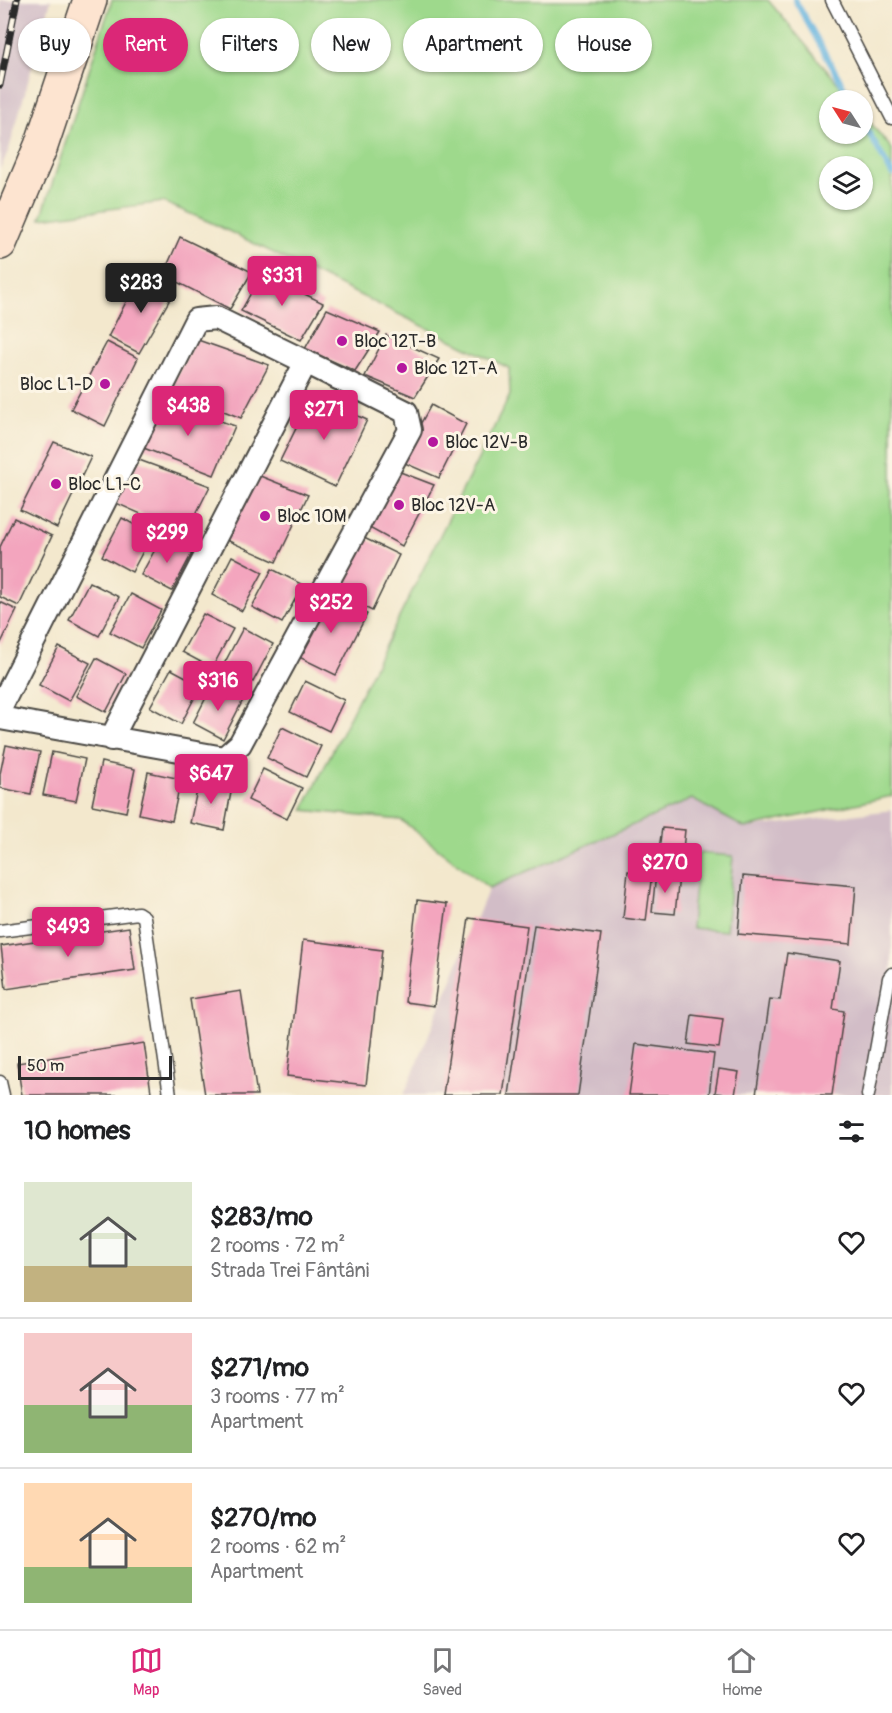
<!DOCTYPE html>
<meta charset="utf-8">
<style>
:root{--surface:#fff;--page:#f2f2f2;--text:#202124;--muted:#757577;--line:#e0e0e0;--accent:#db2777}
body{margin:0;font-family:Pangolin,sans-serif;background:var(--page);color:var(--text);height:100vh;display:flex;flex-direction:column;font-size:22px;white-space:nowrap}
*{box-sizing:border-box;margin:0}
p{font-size:20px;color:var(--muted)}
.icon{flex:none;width:33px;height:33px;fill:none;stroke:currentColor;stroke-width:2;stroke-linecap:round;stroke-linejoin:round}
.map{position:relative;height:1095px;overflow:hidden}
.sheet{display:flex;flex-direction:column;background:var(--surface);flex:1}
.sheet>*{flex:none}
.hud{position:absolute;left:18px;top:18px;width:856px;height:54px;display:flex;gap:12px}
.needle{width:39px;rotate:306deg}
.tools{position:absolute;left:819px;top:90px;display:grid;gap:12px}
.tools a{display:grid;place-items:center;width:54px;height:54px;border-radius:50%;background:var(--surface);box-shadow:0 2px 4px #0004;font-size:30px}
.scale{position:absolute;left:18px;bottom:15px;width:154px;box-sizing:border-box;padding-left:6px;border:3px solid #2b2b2b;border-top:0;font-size:16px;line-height:21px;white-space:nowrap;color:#2b2b2b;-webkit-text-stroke:4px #fcf5e5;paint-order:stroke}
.price{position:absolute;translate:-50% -51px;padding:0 14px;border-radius:6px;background:var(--accent);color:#fff;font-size:20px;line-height:39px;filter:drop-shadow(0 2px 3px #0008)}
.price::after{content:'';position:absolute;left:50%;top:36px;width:18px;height:14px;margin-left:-9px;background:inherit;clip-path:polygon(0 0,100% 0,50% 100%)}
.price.active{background:#222;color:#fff}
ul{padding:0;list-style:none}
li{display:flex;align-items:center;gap:18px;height:150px;padding:0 24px}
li+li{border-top:2px solid var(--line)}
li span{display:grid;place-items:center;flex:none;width:168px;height:120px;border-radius:0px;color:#555}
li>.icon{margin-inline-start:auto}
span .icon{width:72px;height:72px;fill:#fffc;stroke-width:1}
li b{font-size:26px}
h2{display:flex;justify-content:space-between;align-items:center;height:72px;padding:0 24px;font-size:26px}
.pill{padding:0 21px;border-radius:27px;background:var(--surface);box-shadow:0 2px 4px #0004;font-size:21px;line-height:54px}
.pill.active{background:var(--accent);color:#fff}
.dock{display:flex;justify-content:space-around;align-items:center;height:84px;border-top:2px solid var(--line);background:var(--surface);font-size:16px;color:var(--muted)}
.dock a{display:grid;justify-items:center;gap:3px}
.dock .active{color:var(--accent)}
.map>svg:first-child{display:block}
</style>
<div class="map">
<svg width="892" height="1095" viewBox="0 0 892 1095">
<rect width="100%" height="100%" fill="#fcf5e5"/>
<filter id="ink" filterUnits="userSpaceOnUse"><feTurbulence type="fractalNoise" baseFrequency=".0167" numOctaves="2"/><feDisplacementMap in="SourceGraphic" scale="12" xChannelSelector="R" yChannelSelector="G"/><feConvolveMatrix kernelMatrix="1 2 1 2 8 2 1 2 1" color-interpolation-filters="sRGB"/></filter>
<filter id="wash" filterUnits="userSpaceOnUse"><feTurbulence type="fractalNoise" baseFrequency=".008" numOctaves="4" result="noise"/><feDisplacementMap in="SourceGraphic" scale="24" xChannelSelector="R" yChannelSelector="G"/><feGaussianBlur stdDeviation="1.35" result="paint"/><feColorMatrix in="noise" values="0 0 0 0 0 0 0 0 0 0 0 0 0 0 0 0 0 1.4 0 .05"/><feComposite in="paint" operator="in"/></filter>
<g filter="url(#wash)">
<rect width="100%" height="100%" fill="#f3e8cd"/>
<g fill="#d2bdc7">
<polygon points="0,0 51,0 9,149 0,169"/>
<polygon points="692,799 745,828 892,810 892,1095 404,1095 489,888"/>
</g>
<g fill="#9ed98c" stroke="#64825c" stroke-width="1.5" fill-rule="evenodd">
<path d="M112 0H768L852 100H830V134H862L863 114 892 149V796L745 828 692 799 489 888 401 820 303 810 510 395 509 368 212 223 163 202 41 218ZM862 166V200H830V166Z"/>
<polygon points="698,853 733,856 726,931 691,928"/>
</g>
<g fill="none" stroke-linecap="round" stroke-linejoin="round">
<g stroke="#64b3df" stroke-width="6">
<polyline points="795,0 851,100"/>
<polyline points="862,121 892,174"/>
</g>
</g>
<g id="blocks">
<g fill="#f3a5be">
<polygon points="180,237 252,272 230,309 163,275"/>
<polygon points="262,273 323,303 301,340 241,311"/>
<polygon points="140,275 174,292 139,353 108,337"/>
<polygon points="327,309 380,332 355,371 305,349"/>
<polygon points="386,335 439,359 415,397 365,376"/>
<polygon points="195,339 269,365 241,418 170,389"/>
<polygon points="107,342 138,358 105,426 71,409"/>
<polygon points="312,396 367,420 335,487 280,461"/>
<polygon points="162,401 235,426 214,475 141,447"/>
<polygon points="431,405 466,424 439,478 400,461"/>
<polygon points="54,442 91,457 57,528 20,510"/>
<polygon points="139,460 210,486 186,534 116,503"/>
<polygon points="395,470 434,485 402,546 364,525"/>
<polygon points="255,474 308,495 276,562 222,538"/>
<polygon points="14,518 52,536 19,606 0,597 0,547"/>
<polygon points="122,518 152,534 132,572 102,556"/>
<polygon points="358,535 399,555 372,611 329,589"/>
<polygon points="162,537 192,553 172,591 141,575"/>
<polygon points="232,556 263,572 242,611 212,595"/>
<polygon points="272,569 303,585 282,623 252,607"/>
<polygon points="89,582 119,597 99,636 69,620"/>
<polygon points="131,594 161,610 141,648 110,632"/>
<polygon points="326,594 367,614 336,675 295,655"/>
<polygon points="0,602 17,610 0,645"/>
<polygon points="203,614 233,629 212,668 182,652"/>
<polygon points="243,628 273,644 253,682 223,666"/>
<polygon points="59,647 90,663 69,701 39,685"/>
<polygon points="96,658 126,674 106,712 76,696"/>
<polygon points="171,669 201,685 181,724 150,707"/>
<polygon points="305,681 344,700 329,731 290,712"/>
<polygon points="213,684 243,700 223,739 193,723"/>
<polygon points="282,727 321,746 306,777 267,758"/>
<polygon points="6,745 40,752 31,794 0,788 0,774"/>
<polygon points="52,752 85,759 76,801 43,795"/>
<polygon points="101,762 135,769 126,812 92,805"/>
<polygon points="263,769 302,788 287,819 248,800"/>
<polygon points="148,772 181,779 172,821 139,814"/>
<polygon points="199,781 232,787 224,830 190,823"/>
<polygon points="662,828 685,830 682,859 658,856"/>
<polygon points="628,871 652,873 646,921 623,918"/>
<polygon points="656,873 679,876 675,914 652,912"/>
<polygon points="743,876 856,886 851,944 738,934"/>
<polygon points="417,900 447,904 434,1006 405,1002"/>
<polygon points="469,918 527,926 503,1095 443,1095"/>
<polygon points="534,925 601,934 578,1095 509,1095"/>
<polygon points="129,927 135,970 6,989 1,946"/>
<polygon points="303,940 382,950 366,1085 287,1076"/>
<polygon points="787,953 840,961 833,1009 844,1011 832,1095 756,1095 770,999 780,1000"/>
<polygon points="241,991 257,1095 205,1095 190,999"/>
<polygon points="692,1015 723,1019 719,1048 688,1044"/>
<polygon points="144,1043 151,1092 130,1095 22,1095 17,1063"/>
<polygon points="636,1044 714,1054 709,1095 629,1095"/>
<polygon points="719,1069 739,1072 735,1095 715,1093"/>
</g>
</g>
</g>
<g filter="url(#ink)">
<use href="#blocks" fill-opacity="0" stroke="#494743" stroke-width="1.5"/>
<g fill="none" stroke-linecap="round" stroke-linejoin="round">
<g stroke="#494743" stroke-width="15">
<g id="service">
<polyline points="832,0 892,118"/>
<polyline points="0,931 138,913 144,917 170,1095"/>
<polyline points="0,1082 3,1095"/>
<polyline points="868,1095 889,978 892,974"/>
</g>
</g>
<g stroke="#494743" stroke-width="26">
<g id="minor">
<polyline points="0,708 196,320 216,318 306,362"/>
<polyline points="0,718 224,758 240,744 410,430 406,412 306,362 111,739"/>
</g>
</g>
<g stroke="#494743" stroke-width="36">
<polyline id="secondary" points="0,243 41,146 90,0"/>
</g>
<use href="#service" stroke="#fff" stroke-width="12"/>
<use href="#minor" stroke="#fff" stroke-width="22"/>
<use href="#secondary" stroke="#fde4d0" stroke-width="33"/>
<g stroke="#2b2b2b" stroke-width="7">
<polyline id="rail" points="0,85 17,0"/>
</g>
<use href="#rail" stroke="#fcf5e5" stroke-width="4.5" stroke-dasharray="14" stroke-linecap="butt"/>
</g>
</g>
<g fill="#b5179e" stroke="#fcf5e5" stroke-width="2">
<circle cx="342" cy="341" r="6"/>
<circle cx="402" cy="368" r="6"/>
<circle cx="105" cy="384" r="6"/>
<circle cx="433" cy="442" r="6"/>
<circle cx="56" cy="484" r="6"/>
<circle cx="399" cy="505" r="6"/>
<circle cx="265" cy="516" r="6"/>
</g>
<g text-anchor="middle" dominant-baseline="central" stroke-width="6" stroke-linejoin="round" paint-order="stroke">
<g font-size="18" fill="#2b2b2b" stroke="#fcf5e5" text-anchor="start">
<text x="354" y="341">Bloc 12T-B</text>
<text x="414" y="368">Bloc 12T-A</text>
<text x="93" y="384" text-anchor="end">Bloc L1-D</text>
<text x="445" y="442">Bloc 12V-B</text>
<text x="68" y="484">Bloc L1-C</text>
<text x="411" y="505">Bloc 12V-A</text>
<text x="277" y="516">Bloc 10M</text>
</g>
</g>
</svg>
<div class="tools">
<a><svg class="needle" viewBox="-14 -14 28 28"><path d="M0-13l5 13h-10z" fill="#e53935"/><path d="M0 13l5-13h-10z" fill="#757577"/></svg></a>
<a><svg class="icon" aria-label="layers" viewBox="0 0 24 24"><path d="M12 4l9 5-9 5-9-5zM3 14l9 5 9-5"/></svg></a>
</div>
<div class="scale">50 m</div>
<b class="price" style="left:282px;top:307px">$331</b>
<b class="price active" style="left:141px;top:314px">$283</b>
<b class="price" style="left:188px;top:437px">$438</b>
<b class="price" style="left:324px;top:441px">$271</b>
<b class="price" style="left:167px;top:564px">$299</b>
<b class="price" style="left:331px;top:634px">$252</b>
<b class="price" style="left:218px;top:712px">$316</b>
<b class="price" style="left:211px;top:805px">$647</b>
<b class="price" style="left:665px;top:894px">$270</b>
<b class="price" style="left:68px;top:958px">$493</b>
<div class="hud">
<a class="pill">Buy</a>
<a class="pill active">Rent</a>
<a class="pill">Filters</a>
<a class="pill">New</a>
<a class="pill">Apartment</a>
<a class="pill">House</a>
</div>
</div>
<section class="sheet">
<h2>10 homes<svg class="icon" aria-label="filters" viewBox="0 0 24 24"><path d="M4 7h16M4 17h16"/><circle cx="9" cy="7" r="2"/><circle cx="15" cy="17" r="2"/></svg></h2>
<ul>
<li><span style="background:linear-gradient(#dfe7d0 70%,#c2b280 0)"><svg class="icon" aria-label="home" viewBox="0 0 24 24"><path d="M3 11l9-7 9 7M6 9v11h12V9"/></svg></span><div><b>$283/mo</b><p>2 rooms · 72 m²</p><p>Strada Trei Fântâni</p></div><svg class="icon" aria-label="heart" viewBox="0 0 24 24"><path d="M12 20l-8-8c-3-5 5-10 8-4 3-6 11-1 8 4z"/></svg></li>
<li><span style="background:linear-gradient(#f6c9c9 60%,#8fb573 0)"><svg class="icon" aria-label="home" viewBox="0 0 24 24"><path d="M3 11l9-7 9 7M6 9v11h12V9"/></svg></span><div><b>$271/mo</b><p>3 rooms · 77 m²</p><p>Apartment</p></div><svg class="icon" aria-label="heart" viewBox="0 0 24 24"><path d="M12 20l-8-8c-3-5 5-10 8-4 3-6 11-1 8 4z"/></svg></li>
<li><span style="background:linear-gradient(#ffd9b3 70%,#8fb573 0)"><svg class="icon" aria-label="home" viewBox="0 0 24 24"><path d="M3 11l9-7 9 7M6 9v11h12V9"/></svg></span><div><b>$270/mo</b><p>2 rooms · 62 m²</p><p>Apartment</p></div><svg class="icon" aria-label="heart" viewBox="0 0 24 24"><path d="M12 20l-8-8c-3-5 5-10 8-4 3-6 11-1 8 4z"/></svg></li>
</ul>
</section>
<nav class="dock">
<a class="active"><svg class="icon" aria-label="map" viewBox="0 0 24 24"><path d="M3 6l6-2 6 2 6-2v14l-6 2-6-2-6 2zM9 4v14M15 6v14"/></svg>Map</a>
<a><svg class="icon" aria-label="saved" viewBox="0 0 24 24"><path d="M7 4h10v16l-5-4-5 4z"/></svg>Saved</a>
<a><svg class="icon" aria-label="home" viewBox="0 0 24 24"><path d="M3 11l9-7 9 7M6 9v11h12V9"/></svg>Home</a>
</nav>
